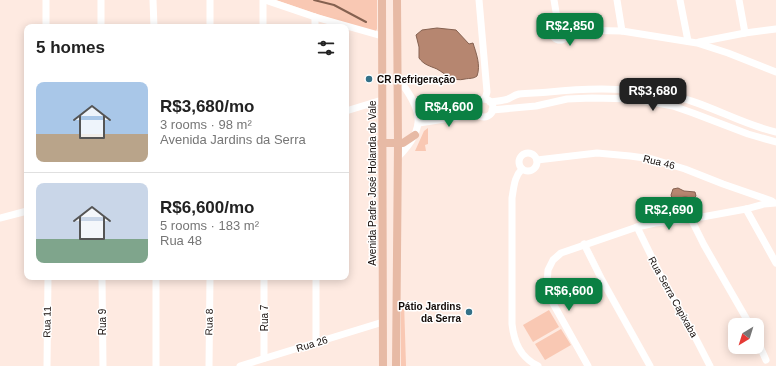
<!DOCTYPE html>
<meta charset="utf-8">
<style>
:root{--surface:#fff;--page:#f6f6f6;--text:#222;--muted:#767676;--line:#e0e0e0;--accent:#0b8043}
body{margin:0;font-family:Helvetica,sans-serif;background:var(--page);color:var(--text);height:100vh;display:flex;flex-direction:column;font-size:15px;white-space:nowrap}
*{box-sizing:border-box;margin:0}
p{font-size:13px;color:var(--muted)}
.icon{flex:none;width:22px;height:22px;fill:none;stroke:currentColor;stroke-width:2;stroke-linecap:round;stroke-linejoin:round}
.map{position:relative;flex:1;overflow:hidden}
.panel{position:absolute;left:24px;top:24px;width:325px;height:256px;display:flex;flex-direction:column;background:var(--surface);border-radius:8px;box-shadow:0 2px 10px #0003}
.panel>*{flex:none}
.needle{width:26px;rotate:218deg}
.buttons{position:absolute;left:728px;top:318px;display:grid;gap:8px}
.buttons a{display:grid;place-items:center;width:36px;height:36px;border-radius:8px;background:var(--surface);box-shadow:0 2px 10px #0003;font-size:20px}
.price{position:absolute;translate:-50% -34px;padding:0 9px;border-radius:8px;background:var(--accent);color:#fff;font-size:13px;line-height:26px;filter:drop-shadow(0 1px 2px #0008)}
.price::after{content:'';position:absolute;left:50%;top:24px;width:12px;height:9px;margin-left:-6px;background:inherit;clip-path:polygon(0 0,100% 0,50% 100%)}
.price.current{background:#222;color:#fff}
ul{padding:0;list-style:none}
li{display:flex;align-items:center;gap:12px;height:100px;padding:0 12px}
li+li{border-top:1px solid var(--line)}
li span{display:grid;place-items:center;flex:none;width:112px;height:80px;border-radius:8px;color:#555}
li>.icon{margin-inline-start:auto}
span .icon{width:48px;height:48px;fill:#fffc;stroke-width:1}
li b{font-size:17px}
h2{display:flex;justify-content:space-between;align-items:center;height:48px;padding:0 12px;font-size:17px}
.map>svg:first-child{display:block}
</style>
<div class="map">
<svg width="776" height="366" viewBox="0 0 776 366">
<rect width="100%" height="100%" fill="#feeae1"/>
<g fill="#f9c8b3">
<polygon points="276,0 377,0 377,29 375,32 370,32"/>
<polygon points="428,128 428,144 425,145 426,151 415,151 424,131"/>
<polygon points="401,302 404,302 406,366 401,366"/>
<polygon points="549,310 559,327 533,342 523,325"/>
<polygon points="561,329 571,345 545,360 535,344"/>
</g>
<g fill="#b68670" stroke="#856150">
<path d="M437 28 456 30 469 44 473 43C476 53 481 65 477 76 473 79 470 78 465 79 453 82 447 75 437 69 430 66 424 65 419 58V47L416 35 422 30Z"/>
<path d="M678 188 684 191 695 192 696 196C692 201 690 197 685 197 682 197 679 199 676 199L672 198 671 195 673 189Z"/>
</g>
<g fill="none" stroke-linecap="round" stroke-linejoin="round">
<polyline stroke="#856150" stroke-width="2" points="314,0 334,5 366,22"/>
<g stroke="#fff" stroke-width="7">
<polyline points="46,0 46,27"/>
<polyline points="153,0 154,27"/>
<polyline points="210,0 210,27"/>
<polyline points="263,0 263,27"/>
<polyline points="265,0 315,17 382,36"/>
<polyline points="479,0 487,92 485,99"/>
<polyline points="554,0 558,24"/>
<polyline points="617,0 622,31"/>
<polyline points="680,0 688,41"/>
<polyline points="739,0 745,33"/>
<polyline points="315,17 315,27"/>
<circle cx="560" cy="32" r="8"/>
<polyline points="101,27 101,0"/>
<polyline points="568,30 622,31 697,43 728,53 776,72"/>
<polyline points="699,42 745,33 776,29"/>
<path d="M397 77C422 109 428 127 398 157"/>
<circle cx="484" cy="108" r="9"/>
<path d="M490 102C496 101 503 101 508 99 512 97 515 95 519 94 529 93 539 93 549 92 595 87 640 87 685 99 716 108 744 125 776 132"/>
<polyline points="492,110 536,106 567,99 592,98 636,99 673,106 693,113 748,134 776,142"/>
<polyline points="346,111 382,100"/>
<polyline points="418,113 475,105"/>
<polyline points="419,123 477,114"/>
<circle cx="528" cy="162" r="9"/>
<polyline points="537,160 597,153 630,156 652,159 685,169 723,184 772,201"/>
<path d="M522 169C514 177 514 187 512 198V324C514 342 520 357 538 366"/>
<polyline points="746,209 776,263"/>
<polyline points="0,218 27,211"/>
<polyline points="691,219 704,245 750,325"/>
<polyline points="637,227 664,282 693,333 710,366"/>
<polyline points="584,244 602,280 650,366"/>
<polyline points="102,277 103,366"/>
<polyline points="156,277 156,366"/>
<polyline points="264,277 264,358"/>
<polyline points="757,340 766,360"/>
<polyline points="316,343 316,277"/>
<polyline points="47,366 48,277"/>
<polyline points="209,366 210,277"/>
<polyline points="240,366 383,322"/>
<polyline points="588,366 550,298 547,284 548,270 553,260 561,253 637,227 655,223 691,219 746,209 764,204 776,203"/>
</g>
<g stroke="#e7baa5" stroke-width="8">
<polyline points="382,0 383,366"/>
<polyline points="381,143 403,143 415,135"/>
<polyline points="396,366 398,144 397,0"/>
</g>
</g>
<g fill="#347188" stroke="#fff" stroke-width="1.5">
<circle cx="369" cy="79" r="4"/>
<circle cx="469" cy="312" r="4"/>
</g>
<g text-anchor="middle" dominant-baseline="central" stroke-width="3" stroke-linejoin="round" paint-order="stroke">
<g font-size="10" font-weight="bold" fill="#120a07" stroke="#fff" text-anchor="start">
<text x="377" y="79">CR Refrigeração</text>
<text x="461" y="306" text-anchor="end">Pátio Jardins<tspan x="461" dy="12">da Serra</tspan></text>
</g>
<g font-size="10" fill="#120a07" stroke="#fff">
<text transform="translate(659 162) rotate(14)">Rua 46</text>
<text transform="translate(372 183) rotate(-90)">Avenida Padre José Holanda do Vale</text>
<text transform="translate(673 297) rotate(61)">Rua Serra Capixaba</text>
<text transform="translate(264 318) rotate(-90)">Rua 7</text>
<text transform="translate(47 322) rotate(-89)">Rua 11</text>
<text transform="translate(102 322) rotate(-90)">Rua 9</text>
<text transform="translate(209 322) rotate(-89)">Rua 8</text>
<text transform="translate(312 344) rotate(-17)">Rua 26</text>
</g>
</g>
</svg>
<div class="buttons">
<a><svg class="needle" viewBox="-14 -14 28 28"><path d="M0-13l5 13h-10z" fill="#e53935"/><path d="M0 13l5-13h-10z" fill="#767676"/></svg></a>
</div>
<b class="price" style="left:570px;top:47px">R$2,850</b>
<b class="price current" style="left:653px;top:112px">R$3,680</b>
<b class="price" style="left:449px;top:128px">R$4,600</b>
<b class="price" style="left:669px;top:231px">R$2,690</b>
<b class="price" style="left:569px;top:312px">R$6,600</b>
<section class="panel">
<h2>5 homes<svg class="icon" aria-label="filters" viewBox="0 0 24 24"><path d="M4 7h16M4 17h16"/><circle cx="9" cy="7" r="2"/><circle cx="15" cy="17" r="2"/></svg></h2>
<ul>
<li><span style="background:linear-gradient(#a9c7e8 65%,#b9a48a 0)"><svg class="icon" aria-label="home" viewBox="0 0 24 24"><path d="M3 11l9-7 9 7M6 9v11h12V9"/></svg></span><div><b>R$3,680/mo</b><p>3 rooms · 98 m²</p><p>Avenida Jardins da Serra</p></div></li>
<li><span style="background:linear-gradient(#c9d6e8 70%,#7fa58c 0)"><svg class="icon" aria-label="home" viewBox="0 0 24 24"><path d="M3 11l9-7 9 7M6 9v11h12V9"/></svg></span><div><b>R$6,600/mo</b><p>5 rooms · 183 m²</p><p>Rua 48</p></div></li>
</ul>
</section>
</div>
